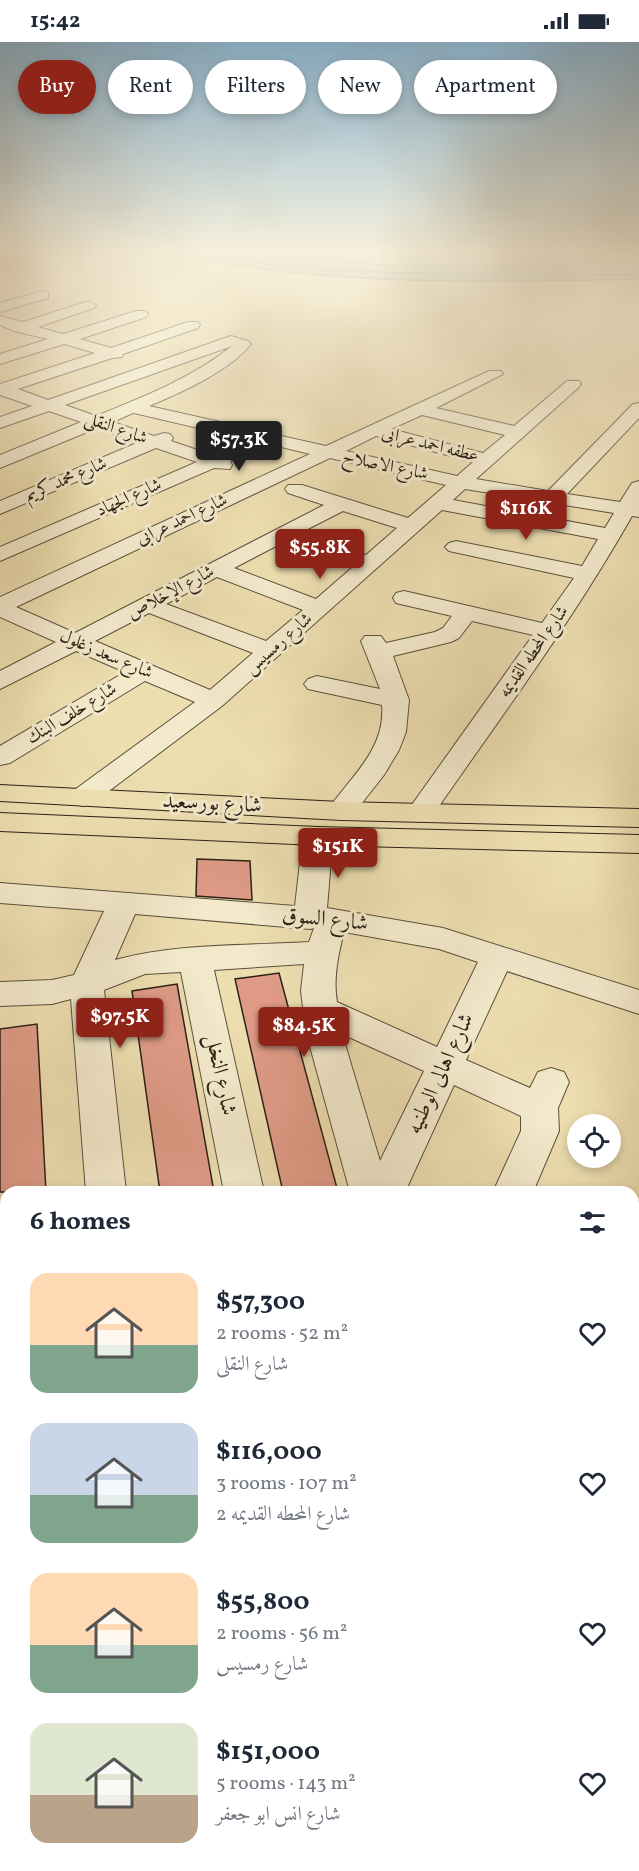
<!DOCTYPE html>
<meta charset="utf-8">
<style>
:root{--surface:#fff;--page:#f2f2f3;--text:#1f2937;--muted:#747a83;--accent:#8f2418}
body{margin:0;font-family:Vollkorn,Amiri,serif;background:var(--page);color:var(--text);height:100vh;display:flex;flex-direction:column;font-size:22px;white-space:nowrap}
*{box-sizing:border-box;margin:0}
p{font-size:20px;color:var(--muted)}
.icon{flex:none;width:33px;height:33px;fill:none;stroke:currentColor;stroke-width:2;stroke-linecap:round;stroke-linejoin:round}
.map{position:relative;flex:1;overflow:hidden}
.details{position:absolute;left:0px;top:1144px;width:639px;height:686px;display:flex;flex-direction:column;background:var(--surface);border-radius:18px 18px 0 0;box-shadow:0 3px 9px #0003}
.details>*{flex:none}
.guide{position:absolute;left:18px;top:18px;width:603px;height:54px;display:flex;gap:12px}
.controls{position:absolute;left:567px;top:1072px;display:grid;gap:12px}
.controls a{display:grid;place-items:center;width:54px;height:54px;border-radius:50%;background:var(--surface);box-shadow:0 3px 9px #0003;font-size:30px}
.price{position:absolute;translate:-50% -51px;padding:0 14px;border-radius:6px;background:var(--accent);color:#fff;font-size:20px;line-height:39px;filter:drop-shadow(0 2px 3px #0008)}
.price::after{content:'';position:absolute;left:50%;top:36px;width:18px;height:14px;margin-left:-9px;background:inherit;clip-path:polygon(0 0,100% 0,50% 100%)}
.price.current{background:#222;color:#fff}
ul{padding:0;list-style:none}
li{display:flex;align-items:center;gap:18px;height:150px;padding:0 30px}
li span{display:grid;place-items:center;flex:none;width:168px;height:120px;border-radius:18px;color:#555}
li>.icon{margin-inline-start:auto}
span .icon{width:72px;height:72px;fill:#fffc;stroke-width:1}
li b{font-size:26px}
h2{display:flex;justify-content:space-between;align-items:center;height:72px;padding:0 30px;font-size:26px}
.chip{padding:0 21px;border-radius:27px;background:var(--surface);box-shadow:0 3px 9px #0003;font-size:21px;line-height:54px}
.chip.current{background:var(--accent);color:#fff}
.status{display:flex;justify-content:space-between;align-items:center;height:42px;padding:0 30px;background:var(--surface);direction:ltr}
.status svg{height:16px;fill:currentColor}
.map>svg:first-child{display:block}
</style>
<div class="status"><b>15:42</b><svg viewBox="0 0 49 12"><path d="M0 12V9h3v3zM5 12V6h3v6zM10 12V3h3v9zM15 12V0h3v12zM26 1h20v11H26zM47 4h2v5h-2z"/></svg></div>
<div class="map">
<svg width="639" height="1829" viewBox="0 0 639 1829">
<rect width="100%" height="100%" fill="#eddeb0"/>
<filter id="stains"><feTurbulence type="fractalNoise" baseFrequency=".00333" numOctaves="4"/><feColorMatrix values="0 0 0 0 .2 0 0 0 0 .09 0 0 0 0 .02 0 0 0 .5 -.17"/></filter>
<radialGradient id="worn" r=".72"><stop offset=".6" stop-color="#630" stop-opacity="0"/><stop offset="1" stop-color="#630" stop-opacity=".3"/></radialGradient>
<path fill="#9dbab5" stroke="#6f7d76" stroke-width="1.5" d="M176 212H639V237C486 240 326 245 176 212Z"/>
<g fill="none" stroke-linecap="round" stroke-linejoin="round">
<g stroke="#646e66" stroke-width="1.5">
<path d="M204 212C348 239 493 230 639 232"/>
<polyline points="247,212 394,224 639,224"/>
<polyline points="342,212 536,217 639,215"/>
</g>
</g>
<g fill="#df9b87" stroke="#2a2117" stroke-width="1.5">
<polygon points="197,817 250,819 252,858 196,854"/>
<polygon points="279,931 338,1150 283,1150 235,937"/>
<polygon points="177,942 214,1150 160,1150 132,949"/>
<polygon points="37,982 46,1150 0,1150 0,987"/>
</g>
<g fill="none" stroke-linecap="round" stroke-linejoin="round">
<g stroke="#5b503d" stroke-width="2">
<g id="street">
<polygon points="43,249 48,250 48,256 0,270 0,261"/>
<path d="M89 259 96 263 94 266 38 285 63 292 136 269H146L148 272 146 275 80 297 111 306 188 280H198L200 283 198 286 123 312 122 315 112 316 18 347 48 358 231 294 248 299 251 302C230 329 180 351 149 364L260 389 275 388 277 393 326 404 489 329H501L503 332 436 366 514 384 567 339H579L581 342 579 345 476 437 548 449 633 362 639 361V376L567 452 620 460 632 441 639 439V475L632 474C572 580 500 676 430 777L420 780 410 777 406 771 533 593 472 579 459 596 451 600 393 614 409 658 406 690 399 708 384 733 351 775 341 778 331 775 327 769C349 736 386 708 382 663L308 647 304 642 308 637 317 634 380 647 361 599 365 594H381L386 601 435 590 443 586 452 574 396 561 393 556 396 551 404 549 542 581 574 536 449 509 445 505 449 501 456 499 582 524 598 497 442 468 222 664 93 761 83 764 73 761 69 755 73 749 195 660 145 639 10 721 0 723V704L125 630 76 609 0 647V629L56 600 0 575V555L310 412 265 401 230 419 232 423 230 427 214 426 0 519V505L197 420 156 406 0 472V459L139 400 97 386 0 426V413L81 380 49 369 0 386V375L32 364 0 353V342L95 311 64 302 0 322V312L48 297 14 289 0 283V274L23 280ZM232 304C192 336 143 355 96 374L65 363ZM133 371H134L245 397 212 413 171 399 173 396 170 392 164 391 154 394 113 380ZM422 373 505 393 483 411 391 387ZM376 394 473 420 457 434 346 409ZM330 416 446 443 408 476 302 443H288L285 447 288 451 324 463 75 591 16 565ZM465 447 614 471 605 486 453 458ZM343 469 397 486 366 513 300 491ZM284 500 354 524 316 557 234 526ZM217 535 303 568 266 599 166 562ZM149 571 253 611 210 648 95 599Z"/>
<path d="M318 785 328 788 333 794 327 866 443 886 639 948V972L507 929 466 1018 530 1046 538 1030 551 1026 564 1030 569 1040 558 1066 559 1089 533 1150H493L521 1089V1074L454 1043 405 1150H350L306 990 301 949 304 922 214 928 264 1150H224L181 930 145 932 104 948 126 1150H86L71 957 52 962 0 964V940L52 938 74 933 104 869 0 861V841L295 864 303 794 308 788ZM135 872 310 887 314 886 309 900C244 904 177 901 115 918ZM344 890 439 907 478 920 437 1005 337 960C333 937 338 913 344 890ZM342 992 424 1029 380 1119Z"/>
<polygon points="6,1281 6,1321 0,1322 0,1282"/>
<polygon points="633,1281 639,1283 639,1324 633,1322"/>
<polygon points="633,1479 639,1481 639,1532 633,1530"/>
<polygon points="639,1600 639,1669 633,1671 633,1603"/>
<polygon points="122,1824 182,1824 183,1829 123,1829"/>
<polygon points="301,1824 361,1824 362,1829 302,1829"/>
<polygon points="508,1824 574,1824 576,1829 510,1829"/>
</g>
</g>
<g stroke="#2a2117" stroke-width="2">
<g id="primary">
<polygon points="0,743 341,760 639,767 639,785 341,778 0,759"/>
<polygon points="0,771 318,785 639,793 639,811 318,803 0,789"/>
</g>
</g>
<use href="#street" fill="#f3eacc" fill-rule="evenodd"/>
<use href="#primary" fill="#eddeb0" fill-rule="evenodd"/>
</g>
<linearGradient id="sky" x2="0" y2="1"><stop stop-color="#8ab6d4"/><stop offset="0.45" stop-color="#f7f0db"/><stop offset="1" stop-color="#f7f0db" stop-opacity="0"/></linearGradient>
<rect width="639" height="468" fill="url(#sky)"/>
<g text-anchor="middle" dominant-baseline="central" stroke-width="6" stroke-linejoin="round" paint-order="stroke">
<g font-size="18" fill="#2a2117" stroke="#f3eacc">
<text transform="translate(116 387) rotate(19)">شارع النقلى</text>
<text transform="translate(430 403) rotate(14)">عطفه احمد عرابى</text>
<text transform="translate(385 424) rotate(12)">شارع الاصلاح</text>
<text transform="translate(66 438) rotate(-23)">شارع محمد كريم</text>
<text transform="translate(129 456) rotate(-24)">شارع الجهاد</text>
<text transform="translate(182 478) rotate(-25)">شارع احمد عرابى</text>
<text transform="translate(171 551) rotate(-28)">شارع الإخلاص</text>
<text transform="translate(279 602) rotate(-41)">شارع رمسيس</text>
<text transform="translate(534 610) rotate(-55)">شارع المحطه القديمه</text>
<text transform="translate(106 613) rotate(23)">شارع سعد زغلول</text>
<text transform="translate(72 672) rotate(-31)">شارع خلف البنك</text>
</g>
<g font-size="22" fill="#2a2117" stroke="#f3eacc">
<text transform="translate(212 762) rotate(3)">شارع بورسعيد</text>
<text transform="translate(325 878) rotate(6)">شارع السوق</text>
<text transform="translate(441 1032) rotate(-65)">شارع اهالى الوطنيه</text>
<text transform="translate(220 1033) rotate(78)">شارع النخل</text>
</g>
</g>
<rect width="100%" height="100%" filter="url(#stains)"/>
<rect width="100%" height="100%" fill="url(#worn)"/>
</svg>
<div class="controls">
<a><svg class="icon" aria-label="locate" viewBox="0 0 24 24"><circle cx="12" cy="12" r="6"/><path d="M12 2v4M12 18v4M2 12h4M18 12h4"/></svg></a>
</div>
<b class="price current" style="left:239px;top:430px">$57.3K</b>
<b class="price" style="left:526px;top:499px">$116K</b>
<b class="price" style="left:320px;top:538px">$55.8K</b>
<b class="price" style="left:338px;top:837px">$151K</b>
<b class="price" style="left:120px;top:1007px">$97.5K</b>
<b class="price" style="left:304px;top:1016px">$84.5K</b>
<div class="guide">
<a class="chip current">Buy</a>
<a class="chip">Rent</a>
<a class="chip">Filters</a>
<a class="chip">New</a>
<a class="chip">Apartment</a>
</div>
<section class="details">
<h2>6 homes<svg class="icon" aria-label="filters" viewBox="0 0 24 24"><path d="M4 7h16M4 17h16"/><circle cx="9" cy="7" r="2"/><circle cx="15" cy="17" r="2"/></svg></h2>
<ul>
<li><span style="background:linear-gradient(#ffd9b3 60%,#7fa58c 0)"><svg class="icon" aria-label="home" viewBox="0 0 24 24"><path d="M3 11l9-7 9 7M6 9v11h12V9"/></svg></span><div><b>$57,300</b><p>2 rooms · 52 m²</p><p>شارع النقلى</p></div><svg class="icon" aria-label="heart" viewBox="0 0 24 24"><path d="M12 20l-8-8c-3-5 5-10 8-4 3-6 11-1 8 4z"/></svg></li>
<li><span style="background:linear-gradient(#c9d6e8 60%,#7fa58c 0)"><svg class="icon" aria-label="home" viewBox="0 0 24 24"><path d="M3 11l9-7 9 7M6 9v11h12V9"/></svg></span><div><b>$116,000</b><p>3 rooms · 107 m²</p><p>شارع المحطه القديمه 2</p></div><svg class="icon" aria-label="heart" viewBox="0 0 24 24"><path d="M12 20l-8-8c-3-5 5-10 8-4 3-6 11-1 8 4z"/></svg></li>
<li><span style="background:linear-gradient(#ffd9b3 60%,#7fa58c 0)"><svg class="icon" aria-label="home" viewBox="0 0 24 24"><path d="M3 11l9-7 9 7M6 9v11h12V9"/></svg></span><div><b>$55,800</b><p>2 rooms · 56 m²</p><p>شارع رمسيس</p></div><svg class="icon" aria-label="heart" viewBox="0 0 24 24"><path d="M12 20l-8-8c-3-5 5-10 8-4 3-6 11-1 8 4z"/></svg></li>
<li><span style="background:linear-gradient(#dfe7d0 60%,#b9a48a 0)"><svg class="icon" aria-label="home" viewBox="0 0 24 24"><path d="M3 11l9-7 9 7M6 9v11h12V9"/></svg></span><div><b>$151,000</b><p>5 rooms · 143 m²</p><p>شارع انس ابو جعفر</p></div><svg class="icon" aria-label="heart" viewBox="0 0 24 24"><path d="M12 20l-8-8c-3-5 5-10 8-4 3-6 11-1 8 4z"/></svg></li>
</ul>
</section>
</div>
